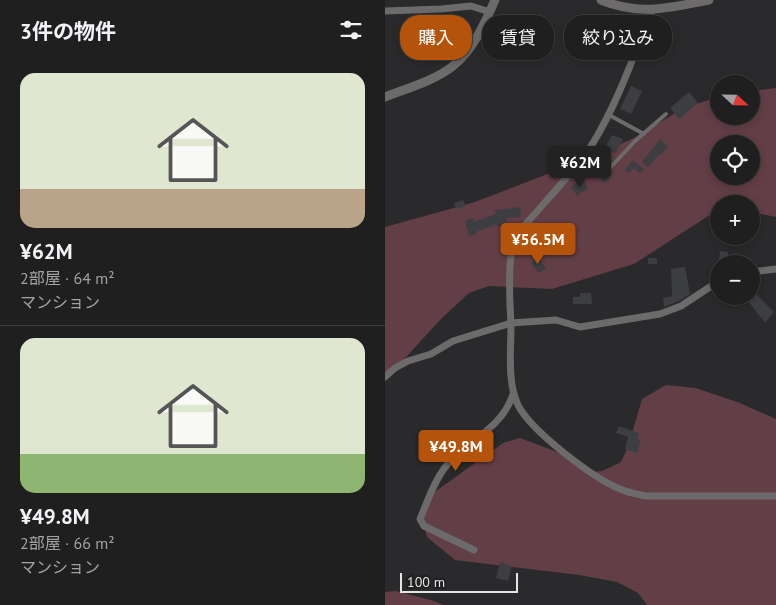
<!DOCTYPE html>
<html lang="ja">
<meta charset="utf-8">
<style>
:root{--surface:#201f20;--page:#2d2c2d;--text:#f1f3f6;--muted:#a2a2a5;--line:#3d3d3e;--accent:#b45309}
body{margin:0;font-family:"PT Sans","Noto Sans JP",sans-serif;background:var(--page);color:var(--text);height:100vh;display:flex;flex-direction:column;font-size:19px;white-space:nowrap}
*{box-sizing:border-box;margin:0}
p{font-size:16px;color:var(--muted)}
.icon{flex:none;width:28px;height:28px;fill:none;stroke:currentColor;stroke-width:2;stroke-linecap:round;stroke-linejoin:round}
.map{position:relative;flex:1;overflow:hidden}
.details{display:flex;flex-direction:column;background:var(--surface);width:385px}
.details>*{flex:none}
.hud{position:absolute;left:15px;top:15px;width:300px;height:45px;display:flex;gap:10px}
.needle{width:32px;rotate:112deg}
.controls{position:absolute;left:325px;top:75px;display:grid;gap:10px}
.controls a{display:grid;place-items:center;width:50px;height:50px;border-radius:50%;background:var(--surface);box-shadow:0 2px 8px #0003,0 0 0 1px var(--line);font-size:25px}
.scale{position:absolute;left:15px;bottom:12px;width:118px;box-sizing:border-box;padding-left:5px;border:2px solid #e5e5e6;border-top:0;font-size:14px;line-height:18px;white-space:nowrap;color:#e5e5e6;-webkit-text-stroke:4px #201f22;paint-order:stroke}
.price{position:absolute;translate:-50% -42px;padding:0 11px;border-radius:5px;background:var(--accent);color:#fff;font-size:16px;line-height:32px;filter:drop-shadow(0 1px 2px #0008)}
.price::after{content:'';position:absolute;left:50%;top:30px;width:15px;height:11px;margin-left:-8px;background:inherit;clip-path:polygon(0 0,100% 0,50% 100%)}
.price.selected{background:#222;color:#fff}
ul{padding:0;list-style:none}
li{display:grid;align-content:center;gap:10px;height:265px;padding:0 20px}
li+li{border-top:1px solid var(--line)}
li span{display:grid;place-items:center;height:155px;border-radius:15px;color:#555}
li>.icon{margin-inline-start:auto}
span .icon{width:90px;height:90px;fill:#fffc;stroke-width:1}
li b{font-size:21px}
h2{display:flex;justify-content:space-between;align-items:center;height:60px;padding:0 20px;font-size:21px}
.pill{padding:0 18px;border-radius:20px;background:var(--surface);box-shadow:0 2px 8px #0003,0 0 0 1px var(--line);font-size:18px;line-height:45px}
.pill.selected{background:var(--accent);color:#fff}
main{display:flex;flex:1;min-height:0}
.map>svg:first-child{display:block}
</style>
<main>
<section class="details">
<h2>3件の物件<svg class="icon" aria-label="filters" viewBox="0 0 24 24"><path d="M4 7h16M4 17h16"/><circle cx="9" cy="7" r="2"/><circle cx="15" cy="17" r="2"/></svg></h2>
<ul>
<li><span style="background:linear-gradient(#dfe7d0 75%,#b9a48a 0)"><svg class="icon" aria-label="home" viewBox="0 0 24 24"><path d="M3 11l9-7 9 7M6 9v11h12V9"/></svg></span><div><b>¥62M</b><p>2部屋 · 64 m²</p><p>マンション</p></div></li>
<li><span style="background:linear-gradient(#dfe7d0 75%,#8fb573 0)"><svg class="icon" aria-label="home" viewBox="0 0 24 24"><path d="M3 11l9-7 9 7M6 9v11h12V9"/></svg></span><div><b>¥49.8M</b><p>2部屋 · 66 m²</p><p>マンション</p></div></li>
</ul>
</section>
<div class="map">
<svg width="391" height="605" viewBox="0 0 391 605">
<rect width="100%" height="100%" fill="#2a292b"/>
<g fill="#623e46" fill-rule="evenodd">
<path d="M391 88V217L366 212V204H334V209L249 264 167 289 104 286 84 293 56 319 0 380V227L90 202 204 158 249 138 297 109 332 97H334V116H366V91ZM334 144H366V176H334Z"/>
<polygon points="281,385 311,388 355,403 391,419 391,605 262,605 253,593 232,582 194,575 70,560 42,537 37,521 37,512 51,491 118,443 135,438 175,453 206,472 217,471 236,462 243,447 257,399"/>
<polygon points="11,591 49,601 58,605 0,605 0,592"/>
</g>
<g fill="#3d3e41">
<polygon points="43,15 53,15 53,27 41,28 41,33 29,34 28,18 43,17"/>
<polygon points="246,86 257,91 246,114 235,109"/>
<polygon points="304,92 313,103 294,119 285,108"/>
<polygon points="227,135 238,139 231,153 220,148"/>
<polygon points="275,139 283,146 276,155 275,154 263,167 257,162"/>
<polygon points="248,160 259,169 255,173 249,168 244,173 240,170"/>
<polygon points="222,173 224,180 217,183 215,176"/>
<polygon points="198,180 203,188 192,196 186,186"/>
<polygon points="78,200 81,206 71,209 69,203"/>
<polygon points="135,207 136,217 121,218 122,226 112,227 112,224 91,232 92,234 84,236 80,221 88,218 89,222 111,214 110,210"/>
<polygon points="335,251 343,252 342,261 334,260"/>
<polygon points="153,257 161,268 154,273 146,263"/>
<rect x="263" y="258" width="9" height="6"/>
<polygon points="300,267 305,294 294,301 279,307 278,298 287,296 286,269"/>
<polygon points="195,293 206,293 207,304 188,304 188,297 195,297"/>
<polygon points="370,293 389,312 380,323 363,301"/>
<polygon points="234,426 254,433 252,439 256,440 252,453 240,449 243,437 231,433"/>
<polygon points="115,562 127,566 123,581 111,578"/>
</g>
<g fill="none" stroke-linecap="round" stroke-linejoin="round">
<g stroke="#6c6a6b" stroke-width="4">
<polyline points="224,115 259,134"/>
<polyline points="198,157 219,169 224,169 250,141 281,114"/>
</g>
<g stroke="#6c6a6b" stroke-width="7">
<path d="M267 10C249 55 233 102 208 143 187 175 159 202 135 231 131 239 127 248 126 256 123 279 125 302 126 325 126 350 122 382 133 405 146 431 208 478 235 489 244 493 252 494 261 496H391"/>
<polyline points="0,11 56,9 86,6 105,12"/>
<polyline points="366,272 391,269"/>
<polyline points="0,377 10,368 23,361 46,354 68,341 126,323 171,320 195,327 275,314 296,306 334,281"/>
<path d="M89 550 39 526 35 519C44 498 51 475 68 458 90 438 119 424 128 394"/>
</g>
<g stroke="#6c6a6b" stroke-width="9">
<path d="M216 0C255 16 284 8 324 0"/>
<path d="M0 97C23 88 49 81 68 66 88 50 100 23 110 0"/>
</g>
</g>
</svg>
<div class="controls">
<a><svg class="needle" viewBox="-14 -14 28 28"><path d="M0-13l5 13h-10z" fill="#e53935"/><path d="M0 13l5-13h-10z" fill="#a2a2a5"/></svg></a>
<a><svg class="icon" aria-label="locate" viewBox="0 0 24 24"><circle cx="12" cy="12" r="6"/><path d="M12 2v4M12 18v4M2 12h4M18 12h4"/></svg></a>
<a>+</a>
<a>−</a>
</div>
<div class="scale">100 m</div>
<b class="price selected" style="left:195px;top:188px">¥62M</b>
<b class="price" style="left:153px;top:265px">¥56.5M</b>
<b class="price" style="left:71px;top:472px">¥49.8M</b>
<div class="hud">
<a class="pill selected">購入</a>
<a class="pill">賃貸</a>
<a class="pill">絞り込み</a>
</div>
</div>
</main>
